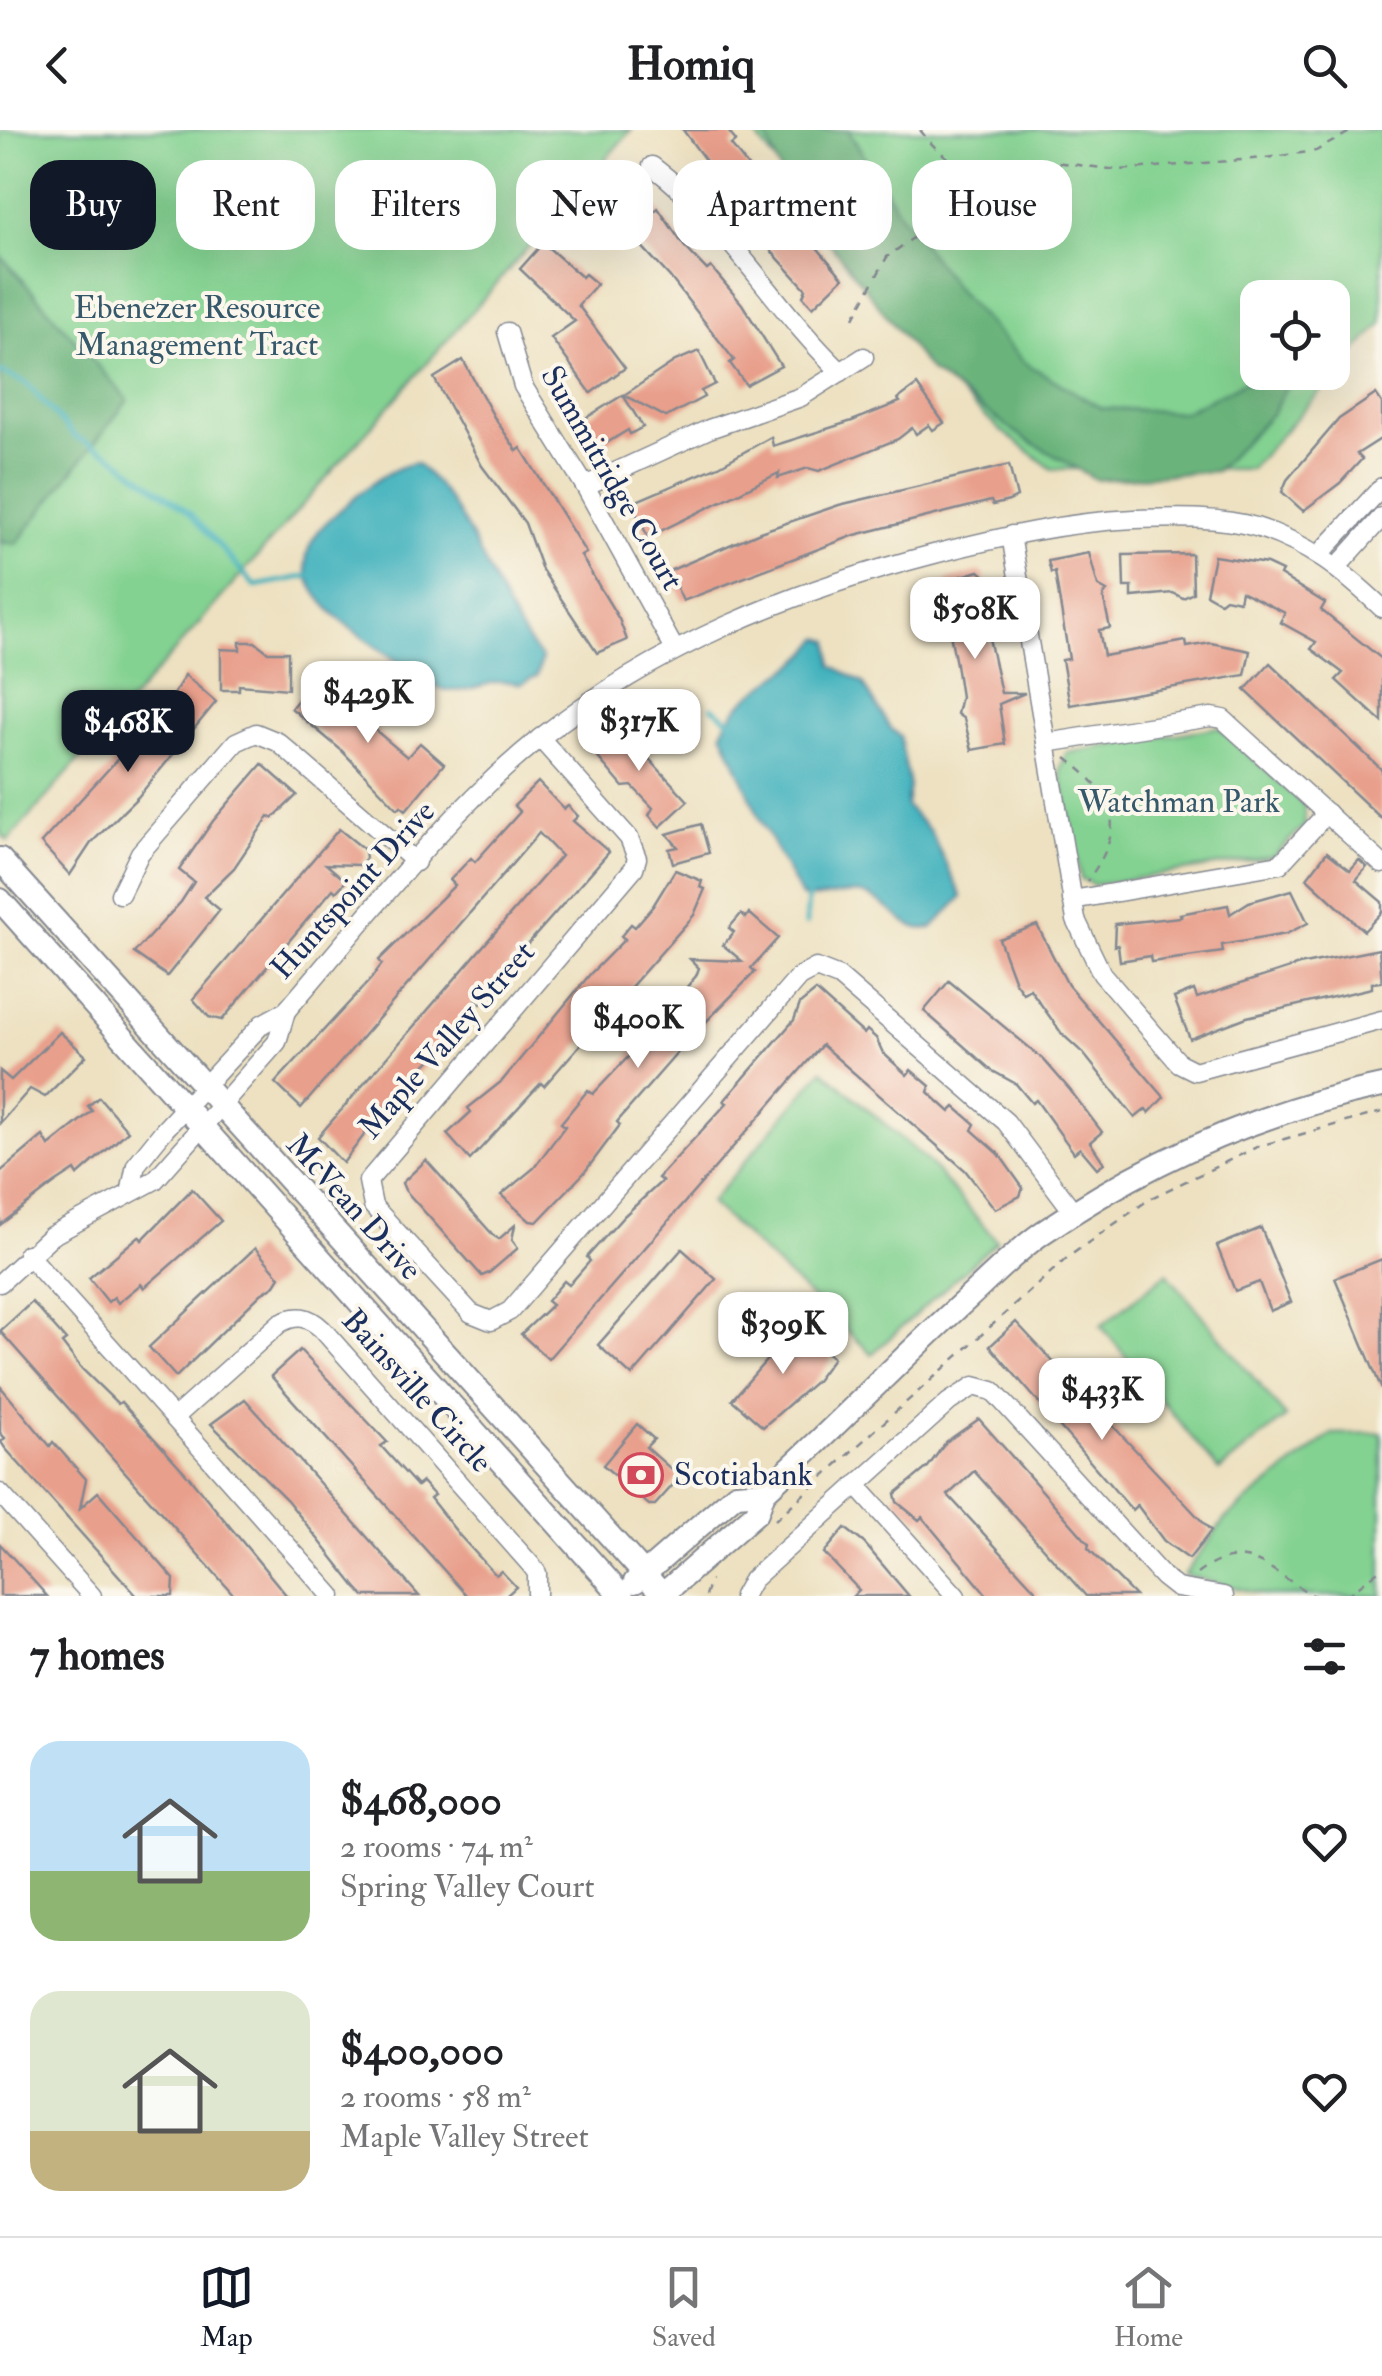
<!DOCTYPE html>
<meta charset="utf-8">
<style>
:root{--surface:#fff;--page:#f2f2f2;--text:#202124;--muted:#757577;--line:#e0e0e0;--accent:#111827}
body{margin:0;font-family:"IM FELL Double Pica",serif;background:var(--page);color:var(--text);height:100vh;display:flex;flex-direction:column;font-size:38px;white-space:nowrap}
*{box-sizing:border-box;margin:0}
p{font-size:32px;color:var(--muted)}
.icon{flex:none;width:55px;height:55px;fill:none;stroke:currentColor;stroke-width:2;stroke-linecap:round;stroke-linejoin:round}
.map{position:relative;height:1466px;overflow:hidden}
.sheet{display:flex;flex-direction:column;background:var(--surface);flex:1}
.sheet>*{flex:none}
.guide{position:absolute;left:30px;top:30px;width:1322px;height:90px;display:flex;gap:20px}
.controls{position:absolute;left:1240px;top:150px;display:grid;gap:20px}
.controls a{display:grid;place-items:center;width:110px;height:110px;border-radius:20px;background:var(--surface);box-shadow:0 10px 40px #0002;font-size:50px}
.price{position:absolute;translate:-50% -85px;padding:0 22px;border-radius:20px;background:#fff;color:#222;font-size:32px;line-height:65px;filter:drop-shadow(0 2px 5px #0008)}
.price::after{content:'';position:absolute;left:50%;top:60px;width:30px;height:22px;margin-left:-15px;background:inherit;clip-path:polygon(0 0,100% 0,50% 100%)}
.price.active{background:var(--accent);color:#fff}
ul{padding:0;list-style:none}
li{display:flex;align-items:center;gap:30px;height:250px;padding:0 30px}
li span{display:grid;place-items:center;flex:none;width:280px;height:200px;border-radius:30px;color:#555}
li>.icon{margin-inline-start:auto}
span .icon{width:120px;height:120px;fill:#fffc;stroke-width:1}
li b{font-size:42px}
h2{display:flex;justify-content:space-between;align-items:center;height:120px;padding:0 30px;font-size:42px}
.chip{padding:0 35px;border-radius:30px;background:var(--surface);box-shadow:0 10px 40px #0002;font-size:35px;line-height:90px}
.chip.active{background:var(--accent);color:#fff}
header{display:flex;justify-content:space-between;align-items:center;height:130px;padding:0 30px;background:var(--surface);font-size:45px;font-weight:800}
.menu{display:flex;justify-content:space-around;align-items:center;height:140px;border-top:2px solid var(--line);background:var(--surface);font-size:28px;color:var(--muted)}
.menu a{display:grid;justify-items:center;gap:5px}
.menu .active{color:var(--accent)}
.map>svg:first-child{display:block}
</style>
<header><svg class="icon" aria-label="back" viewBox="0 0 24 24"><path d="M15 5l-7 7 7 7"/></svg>Homiq<svg class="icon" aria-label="search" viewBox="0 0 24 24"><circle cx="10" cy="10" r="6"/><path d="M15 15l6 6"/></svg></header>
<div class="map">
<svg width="1382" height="1466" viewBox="0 0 1382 1466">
<rect width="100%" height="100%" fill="#fbf7ec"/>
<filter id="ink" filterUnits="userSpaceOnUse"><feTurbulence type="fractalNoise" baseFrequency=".01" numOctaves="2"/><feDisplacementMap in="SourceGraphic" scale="20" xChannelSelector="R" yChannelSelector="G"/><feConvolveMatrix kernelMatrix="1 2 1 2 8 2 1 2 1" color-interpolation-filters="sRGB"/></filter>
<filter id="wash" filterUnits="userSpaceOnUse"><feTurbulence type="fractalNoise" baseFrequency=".0048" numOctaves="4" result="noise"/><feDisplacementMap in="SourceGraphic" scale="40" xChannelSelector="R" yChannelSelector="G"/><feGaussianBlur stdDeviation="2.25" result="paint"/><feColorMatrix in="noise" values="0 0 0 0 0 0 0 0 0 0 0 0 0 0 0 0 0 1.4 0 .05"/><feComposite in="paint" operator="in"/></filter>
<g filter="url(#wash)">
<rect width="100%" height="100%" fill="#ede1c1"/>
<g fill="#83d291" stroke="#4f8078" stroke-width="2.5" fill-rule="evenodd">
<polygon points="0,0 631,0 8,711 0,703"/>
<path d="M752 0H1382V193L1250 339H1052L999 299 919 226ZM1258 168H1332V242H1258Z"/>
<polygon points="1218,597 1305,676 1305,695 1273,727 1094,755 1081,749 1060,640 1066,623"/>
<polygon points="823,940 927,1031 997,1111 872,1224 710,1073"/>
<polygon points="1167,1143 1286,1287 1219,1341 1101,1196"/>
<polygon points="1382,1303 1382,1466 1268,1466 1184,1445 1226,1388 1332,1304"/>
</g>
<g fill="#6ab47b" stroke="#42726c" stroke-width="2.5">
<polygon points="764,0 848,0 900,84 959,162 1024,232 1101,278 1183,282 1264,243 1293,243 1273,282 1216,341 1097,350 1024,308 931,242 787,59"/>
<polygon points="0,125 128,270 16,414 0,412"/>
</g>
<g fill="#43b2bd" stroke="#2f708e" stroke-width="2.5">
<path d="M416 333C477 384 491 472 542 529L537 546 521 554C488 545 475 565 447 560 426 557 405 536 388 525 343 494 269 447 328 391 351 370 386 337 416 333Z"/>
<path d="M820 508 830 511 832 535 863 553 890 598 900 606 909 656 906 676 930 701 962 767 932 798C906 804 892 776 871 767 847 756 825 773 801 767L760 689 722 602C743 554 791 550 820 508Z"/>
</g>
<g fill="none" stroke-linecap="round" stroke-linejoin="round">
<g stroke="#43b2bd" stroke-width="5">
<polyline points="0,242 26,253 75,307 110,324 189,382 255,456 314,445"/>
<polyline points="712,577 732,592"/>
<polyline points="806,794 808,767"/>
</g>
</g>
<g id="blocks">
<g fill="#e89f8b">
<polygon points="683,0 727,0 736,11 731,15 753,43 843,148 813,177 803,166 806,159 764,113 750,91 747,94 735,79 739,76"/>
<polygon points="608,52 643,91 658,78 684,116 707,140 711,137 742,174 781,236 746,255 730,233 734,230 670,147 625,98 620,102 591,68"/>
<polygon points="543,113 582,147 585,144 597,154 578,175 625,238 591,263 551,208 575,191 520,139"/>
<polygon points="699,221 715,254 701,261 704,267 666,287 624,265 675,231"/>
<polygon points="463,230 494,287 517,321 521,318 586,423 581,426 619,489 627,510 597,523 542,440 525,393 482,336 434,248"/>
<polygon points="917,255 944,293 933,300 929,295 916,304 912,298 898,309 819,341 808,338 778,348 779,343 648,407 634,378 634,372 719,336 771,307 773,316 852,291 900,272 898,269"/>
<polygon points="1376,264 1382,273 1382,308 1357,324 1362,329 1340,353 1303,381 1282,362 1287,350 1339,289"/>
<polygon points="623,265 643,297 630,304 628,300 600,317 595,309 591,311 581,291"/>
<polygon points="1009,335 1017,367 1009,371 993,375 991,371 855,405 683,471 669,441 760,402 839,375"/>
<polygon points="1089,423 1098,456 1107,461 1103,466 1110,498 1099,500 1104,526 1186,511 1187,517 1211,513 1250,521 1245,545 1070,575 1062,530 1069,529 1055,442 1051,443 1048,431"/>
<polygon points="1192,424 1193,463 1183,468 1173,463 1132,467 1132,457 1124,457 1123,425"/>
<polygon points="1214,426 1267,434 1282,441 1280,445 1325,473 1321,480 1382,529 1382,592 1336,550 1343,543 1311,519 1316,512 1280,492 1285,483 1241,461 1239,471 1225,468 1220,472 1206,464"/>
<polygon points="979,441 985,446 981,471 1001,563 1025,563 999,574 1005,614 972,620 964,589 957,584 961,567 956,534 949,499 943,500 940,482 951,480 946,451"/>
<polygon points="240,512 255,512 268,522 288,522 288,559 239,555 239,560 221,560 221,519 240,520"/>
<polygon points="1270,533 1382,640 1382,689 1245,560"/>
<polygon points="185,545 216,572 138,667 91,713 70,745 41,713 167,575"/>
<polygon points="319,545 330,555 327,559 407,627 420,613 444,634 406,680 401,676 398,679 341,620 291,578"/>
<polygon points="617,594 688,671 660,697 649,685 653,678 632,656 623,657 590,618"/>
<polygon points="262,634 297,665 273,688 269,686 234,738 204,767 220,780 167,846 134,823 181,772 194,752 179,740 213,691"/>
<polygon points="538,652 564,679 568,676 578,686 573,691 609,722 496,850 481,874 476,870 458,892 463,896 453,908 392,968 343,1033 318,1007 561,726 539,703 301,978 275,953 370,850 382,834 379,830 455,755 450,750 471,728 475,732 520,682 514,676"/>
<polygon points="701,694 709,723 673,733 669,719 678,717 667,704"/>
<polygon points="339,699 365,720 366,728 360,735 326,734 346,751 336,762 333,759 222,890 209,887 193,869"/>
<polygon points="1327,722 1350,740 1359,730 1367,737 1356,750 1382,772 1382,782 1364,801 1307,748"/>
<polygon points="675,740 702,751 700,757 705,759 694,785 544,956 541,953 470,1030 447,1004 471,982 468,978 502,951 591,843 625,809 621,806 631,794 635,797 653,776"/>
<polygon points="1292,760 1308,793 1286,804 1222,815 1223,822 1151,832 1150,826 1120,831 1118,815 1114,816 1115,794 1181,787 1180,784 1228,775 1230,784 1249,772"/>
<polygon points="749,783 778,808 751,838 755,842 693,905 617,992 620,995 584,1043 537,1092 530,1091 501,1065 534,1038 565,996 561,993 588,960 593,964 629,926 642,907 637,903 649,889 674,872 696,846 699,838 690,829 742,831 723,815 734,802 729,798 741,784 746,788"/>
<polygon points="1037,795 1068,855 1164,967 1149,983 1146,979 1135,988 1083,923 1062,904 1030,859 1023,863 1015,852 999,809"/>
<polygon points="1379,819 1382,852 1372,853 1372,858 1247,887 1190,909 1174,868 1194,860 1197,868 1299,835"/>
<polygon points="949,851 1043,929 1070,960 1102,1002 1090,1012 1104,1033 1097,1038 1080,1018 1074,1023 1036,970 1032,973 1016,954 991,940 924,881"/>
<polygon points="816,861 864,904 867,900 876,908 883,923 907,945 911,940 930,956 928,962 950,982 955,977 975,994 972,1000 999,1024 1023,1058 1020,1066 995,1079 965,1040 822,915 548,1229 521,1204 552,1175 547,1171 564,1151 569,1155 590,1131 587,1127 624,1086 662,1051 658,1048 727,973 724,971 794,890 800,874"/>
<polygon points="60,902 86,926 45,967 30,959 0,993 0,941 11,950"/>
<polygon points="99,967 128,1001 78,1045 75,1040 55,1053 0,1095 0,1042 43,1006 49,1016 92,981 88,976"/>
<polygon points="426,1030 494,1106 499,1109 515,1095 512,1110 518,1118 489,1143 482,1146 405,1060 402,1053"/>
<polygon points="192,1059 221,1091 144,1158 141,1154 118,1173 114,1167 108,1172 89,1148 139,1106 142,1110"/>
<polygon points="1261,1098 1291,1172 1270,1181 1259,1152 1235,1161 1217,1116"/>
<polygon points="255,1118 280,1147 275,1155 261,1164 176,1247 149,1217"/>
<polygon points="682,1119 716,1149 632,1246 598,1215"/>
<polygon points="1382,1129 1382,1260 1335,1148"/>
<polygon points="32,1172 66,1210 62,1213 82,1239 118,1274 121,1272 189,1347 287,1466 235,1466 0,1201"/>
<polygon points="1016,1192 1211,1401 1189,1429 1164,1411 1137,1375 1132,1380 990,1216"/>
<polygon points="796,1196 833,1228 816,1251 763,1297 732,1270"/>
<polygon points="300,1220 387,1312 381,1316 417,1356 422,1352 434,1365 430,1368 460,1406 496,1445 501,1441 516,1457 506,1466 467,1466 271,1246"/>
<polygon points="0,1256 50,1316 53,1312 86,1349 80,1378 98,1362 174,1449 173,1466 137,1466 5,1318 1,1312 5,1308 0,1303"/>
<polygon points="245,1269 316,1349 419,1466 364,1466 356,1457 287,1370 211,1294"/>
<polygon points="979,1289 1089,1414 1088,1418 1135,1466 1086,1466 974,1341 948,1365 1041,1466 988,1466 922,1387 919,1390 897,1372 895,1364 928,1337 946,1312"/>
<polygon points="637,1294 654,1309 646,1317 680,1347 655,1375 649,1375 603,1335"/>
<polygon points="845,1398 864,1413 909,1466 853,1466 859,1460 824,1423"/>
<polygon points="0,1414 22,1438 47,1466 0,1466"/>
</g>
</g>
</g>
<g filter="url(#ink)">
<use href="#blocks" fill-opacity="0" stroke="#848890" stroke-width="2.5"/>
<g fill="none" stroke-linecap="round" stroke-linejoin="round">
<g stroke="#848890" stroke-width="21">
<g id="street">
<path d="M652 36C728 93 773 177 841 242"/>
<polyline points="507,202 523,256 585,356 675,520"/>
<polyline points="585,356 709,299 801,267 864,227"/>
<polyline points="1011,405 1076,790 1102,844 1179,933 1195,941 1382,890"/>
<polyline points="1320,424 1382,357"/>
<polyline points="1338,436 1382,387"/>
<polyline points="540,608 629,708 637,728 634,738 368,1051 373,1076 471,1183 491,1191 510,1181 799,847 816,838 839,847 1006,992 1075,1084"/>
<polyline points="1046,613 1211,587 1223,589 1382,734"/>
<polyline points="120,764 140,723 236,612 256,603 278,612 416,732"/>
<polyline points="1072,770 1280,734 1327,683"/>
<path d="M131 1059 136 1035 165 999 262 894 286 881C366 789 443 686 539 609 656 516 791 461 934 424 1002 407 1065 392 1135 389 1175 388 1217 386 1256 397 1308 413 1343 441 1382 478"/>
<polyline points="27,1124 174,1288"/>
<polyline points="0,1153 51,1106 155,1050 277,912 286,881"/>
<polyline points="856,1355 956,1466"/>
<polyline points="0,1363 92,1466"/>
<path d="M332 1466 174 1288 280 1193C297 1184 308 1186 322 1199L531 1435 537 1443V1466"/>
<polyline points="743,1466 752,1450 949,1272 974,1256 993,1261 1163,1447 1177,1458 1224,1466"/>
</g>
</g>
<g stroke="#848890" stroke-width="26">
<g id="secondary">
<polyline points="0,729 664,1466"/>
<polyline points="0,770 622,1466"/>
<polyline points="635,1452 736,1364 764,1362"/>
<path d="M661 1466 757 1382 764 1362C834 1299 898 1231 968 1168 992 1146 1015 1122 1042 1103 1145 1033 1260 981 1382 956"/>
</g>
</g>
<g stroke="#848890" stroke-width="2.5" stroke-dasharray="8 8" stroke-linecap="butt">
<path d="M920 0C945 32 961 39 1002 41"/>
<polyline points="854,188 887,127 1014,33 1054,32 1119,40 1265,28 1316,21 1353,0"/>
<path d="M1066 628C1116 665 1128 697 1087 751"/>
<polyline points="775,1390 1068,1127 1151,1068 1259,1016 1382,982"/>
<path d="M1197 1444C1248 1405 1271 1444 1315 1466"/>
<polyline points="705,1466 710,1450"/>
<polyline points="1346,1466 1382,1438"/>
</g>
<use href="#street" stroke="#fff" stroke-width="18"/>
<use href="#secondary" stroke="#fff" stroke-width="22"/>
</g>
</g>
<defs>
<g id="bank-ring" transform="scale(2.25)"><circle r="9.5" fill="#fbf7ec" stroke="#d1495b" stroke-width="1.5"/><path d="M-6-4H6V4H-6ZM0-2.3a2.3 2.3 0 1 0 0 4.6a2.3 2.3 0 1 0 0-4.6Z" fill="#d1495b"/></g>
</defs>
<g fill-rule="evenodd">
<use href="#bank-ring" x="641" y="1345"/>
</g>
<g text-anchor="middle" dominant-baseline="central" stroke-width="8" stroke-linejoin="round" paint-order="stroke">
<g font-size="32" fill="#35586b" stroke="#fbf7ec">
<text x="197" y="178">Ebenezer Resource<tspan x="197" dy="37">Management Tract</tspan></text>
<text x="1179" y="672">Watchman Park</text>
</g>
<g font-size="32" fill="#1b2f5e" stroke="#fbf7ec">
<text transform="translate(612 348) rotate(60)">Summitridge Court</text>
<text transform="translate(353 760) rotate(-48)">Huntspoint Drive</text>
<text transform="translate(447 910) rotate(-49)">Maple Valley Street</text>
<text transform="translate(354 1077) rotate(48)">McVean Drive</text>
<text transform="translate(417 1261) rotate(48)">Bainsville Circle</text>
</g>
<g font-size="32" fill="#1b2f5e" stroke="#fbf7ec" text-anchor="start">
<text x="674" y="1345">Scotiabank</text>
</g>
</g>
</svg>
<div class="controls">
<a><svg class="icon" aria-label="locate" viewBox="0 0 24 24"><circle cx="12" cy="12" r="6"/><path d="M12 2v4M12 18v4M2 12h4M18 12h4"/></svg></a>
</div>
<b class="price" style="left:975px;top:532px">$508K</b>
<b class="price" style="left:368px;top:616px">$429K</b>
<b class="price" style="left:639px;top:644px">$317K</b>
<b class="price active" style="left:128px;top:645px">$468K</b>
<b class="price" style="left:638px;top:941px">$400K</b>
<b class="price" style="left:783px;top:1247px">$309K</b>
<b class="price" style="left:1102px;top:1313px">$433K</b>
<div class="guide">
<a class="chip active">Buy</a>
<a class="chip">Rent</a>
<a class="chip">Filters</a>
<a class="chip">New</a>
<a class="chip">Apartment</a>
<a class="chip">House</a>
</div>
</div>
<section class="sheet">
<h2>7 homes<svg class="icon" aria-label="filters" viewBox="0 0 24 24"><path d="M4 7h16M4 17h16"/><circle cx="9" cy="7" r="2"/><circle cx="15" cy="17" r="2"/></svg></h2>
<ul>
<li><span style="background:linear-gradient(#bfe0f5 65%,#8fb573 0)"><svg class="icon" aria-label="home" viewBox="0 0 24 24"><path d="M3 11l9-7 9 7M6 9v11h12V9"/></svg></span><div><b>$468,000</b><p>2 rooms · 74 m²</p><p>Spring Valley Court</p></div><svg class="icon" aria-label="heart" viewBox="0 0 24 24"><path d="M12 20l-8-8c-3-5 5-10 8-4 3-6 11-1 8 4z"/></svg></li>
<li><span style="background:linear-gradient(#dfe7d0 70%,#c2b280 0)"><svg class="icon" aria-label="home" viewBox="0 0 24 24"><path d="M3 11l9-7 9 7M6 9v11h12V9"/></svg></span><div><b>$400,000</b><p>2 rooms · 58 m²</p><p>Maple Valley Street</p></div><svg class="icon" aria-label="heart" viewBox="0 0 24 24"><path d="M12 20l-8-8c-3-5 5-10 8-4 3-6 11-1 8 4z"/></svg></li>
</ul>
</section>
<nav class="menu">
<a class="active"><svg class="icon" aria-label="map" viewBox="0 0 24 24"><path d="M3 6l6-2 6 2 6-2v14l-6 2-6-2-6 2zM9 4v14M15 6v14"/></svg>Map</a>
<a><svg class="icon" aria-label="saved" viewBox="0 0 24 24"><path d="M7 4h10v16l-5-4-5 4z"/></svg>Saved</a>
<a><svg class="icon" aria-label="home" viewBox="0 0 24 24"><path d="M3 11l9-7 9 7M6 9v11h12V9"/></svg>Home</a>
</nav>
